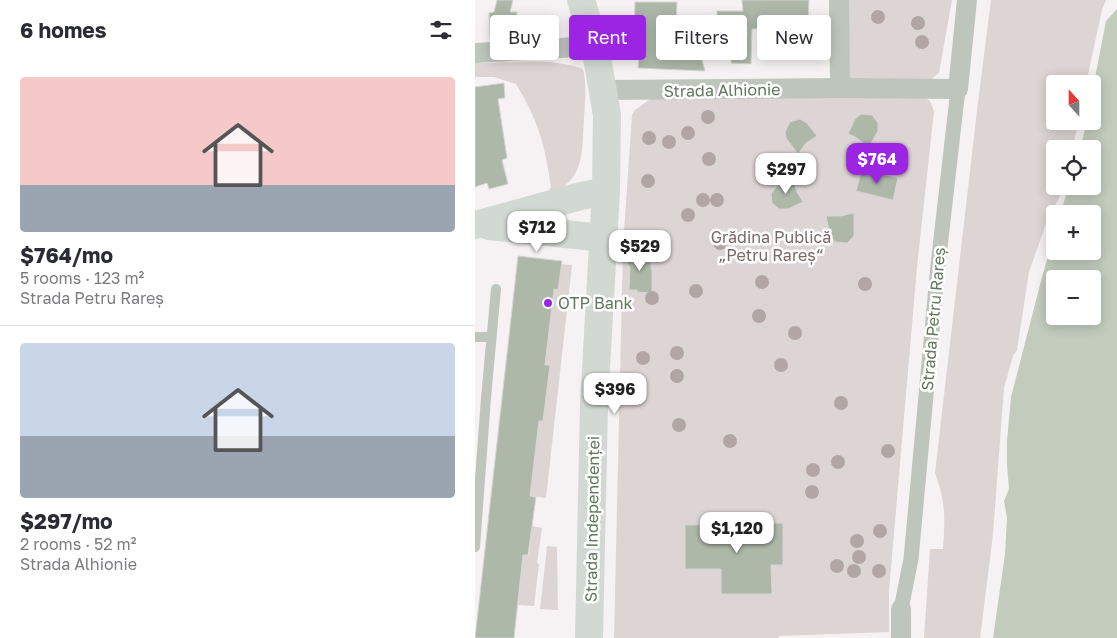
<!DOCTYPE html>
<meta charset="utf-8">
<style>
:root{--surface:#fff;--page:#f2f2f3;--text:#2b2b33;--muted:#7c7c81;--line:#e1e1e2;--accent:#9b25e3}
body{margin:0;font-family:"Golos Text",sans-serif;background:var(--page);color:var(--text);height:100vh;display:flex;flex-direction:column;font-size:19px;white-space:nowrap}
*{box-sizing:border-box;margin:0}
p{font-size:16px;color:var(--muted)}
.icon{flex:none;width:28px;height:28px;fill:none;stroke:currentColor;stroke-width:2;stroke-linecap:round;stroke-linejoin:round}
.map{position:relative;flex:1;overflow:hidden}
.details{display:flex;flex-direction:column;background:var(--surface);width:475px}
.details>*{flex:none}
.top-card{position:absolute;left:15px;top:15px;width:475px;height:45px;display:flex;gap:10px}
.needle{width:32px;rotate:339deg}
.tools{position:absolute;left:571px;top:75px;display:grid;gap:10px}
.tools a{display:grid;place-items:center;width:55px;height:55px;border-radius:5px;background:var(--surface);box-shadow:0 2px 12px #0003;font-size:25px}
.price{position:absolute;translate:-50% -42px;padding:0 11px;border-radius:10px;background:#fff;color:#222;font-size:16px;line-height:32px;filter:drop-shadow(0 1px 2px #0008)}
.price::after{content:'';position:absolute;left:50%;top:30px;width:15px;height:11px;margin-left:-8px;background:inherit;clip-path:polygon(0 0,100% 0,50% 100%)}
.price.selected{background:var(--accent);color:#fff}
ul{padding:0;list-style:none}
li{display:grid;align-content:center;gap:10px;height:265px;padding:0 20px}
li+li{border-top:1px solid var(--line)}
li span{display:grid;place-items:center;height:155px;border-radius:5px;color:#555}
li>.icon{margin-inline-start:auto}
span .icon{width:90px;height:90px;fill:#fffc;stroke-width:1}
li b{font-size:21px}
h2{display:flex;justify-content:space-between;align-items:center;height:60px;padding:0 20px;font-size:21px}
.chip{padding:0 18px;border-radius:5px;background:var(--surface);box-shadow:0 2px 12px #0003;font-size:18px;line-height:45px}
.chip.selected{background:var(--accent);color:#fff}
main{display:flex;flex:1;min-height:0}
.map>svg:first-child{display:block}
</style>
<main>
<section class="details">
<h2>6 homes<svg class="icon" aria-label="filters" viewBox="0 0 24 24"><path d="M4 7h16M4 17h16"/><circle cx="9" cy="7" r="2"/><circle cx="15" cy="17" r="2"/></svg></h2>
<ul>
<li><span style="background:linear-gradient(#f6c9c9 70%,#9aa5b1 0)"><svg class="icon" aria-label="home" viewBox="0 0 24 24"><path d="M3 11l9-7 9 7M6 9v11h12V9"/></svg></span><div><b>$764/mo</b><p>5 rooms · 123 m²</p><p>Strada Petru Rareș</p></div></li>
<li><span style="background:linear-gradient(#c9d6e8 60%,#9aa5b1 0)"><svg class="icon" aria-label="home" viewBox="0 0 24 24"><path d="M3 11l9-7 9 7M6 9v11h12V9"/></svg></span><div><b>$297/mo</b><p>2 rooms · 52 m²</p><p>Strada Alhionie</p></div></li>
</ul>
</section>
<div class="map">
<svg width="642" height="638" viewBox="0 0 642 638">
<rect width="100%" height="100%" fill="#f6f2f4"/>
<g fill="#ddd4d4">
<polygon points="368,0 477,0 464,73 455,80 368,80"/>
<path d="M516 0H631L627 10 611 84H580V121H604L597 149H580V186H590L572 221 554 272 542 350 538 356 529 388 518 534 505 638H449L455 549H468C470 518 471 503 460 473L503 102Z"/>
<path d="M0 63C34 63 75 57 108 69 112 84 110 102 109 117 107 148 111 185 72 193L76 187C70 145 63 120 41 84L19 77H0Z"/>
<polygon points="178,97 449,97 455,101 459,111 442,267 414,591 414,632 304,636 304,638 139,638 148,246 157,115 160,110"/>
<polygon points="86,264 97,265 71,498 55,496 64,421 68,421 74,365 70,365 79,289 83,289"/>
<polygon points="57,526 67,528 62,563 64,564 59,606 43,605 48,555 54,555"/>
<polygon points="72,546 82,547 83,610 65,609"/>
</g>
<path fill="#c2cbbc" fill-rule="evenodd" d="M642 9V638H518L530 554 532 518 529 501 534 489 532 465V441L536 397 566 281 580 232V251H618V214H585L594 186H618V149H605L612 121H618V88L631 21ZM580 279H618V316H580Z"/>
<g fill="#adb8a9" stroke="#d7d5d6">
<polygon points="22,0 38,0 35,12 42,12 42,38 15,39 14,13 19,12"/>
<polygon points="267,0 334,0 333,27 277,29 276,64 256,63 256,44 225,52 230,71 163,68 165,38 159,38 160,2 202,2 201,36 242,25 242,11 268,11"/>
<polygon points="29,83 30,98 23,99 32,158 27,160 33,184 14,189 12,183 0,187 0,87"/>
<polygon points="386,114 397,115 403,123 403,131 394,147 380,137 373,134 380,119"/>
<polygon points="325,119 332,123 342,136 331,143 323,154 311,138 310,132 315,122"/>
<polygon points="387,169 423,178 418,200 381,191"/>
<polygon points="317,176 322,192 328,202 313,209 304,209 297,203 296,194 301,187"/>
<polygon points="379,213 379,236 372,243 360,242 355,235 351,216 365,216"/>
<polygon points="154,250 172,251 171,258 176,260 176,268 177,270 177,293 162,292 162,290 154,290 155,267 152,263 155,260"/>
<polygon points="43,256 87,261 83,290 79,289 70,365 75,365 68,421 64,421 55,496 61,497 53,555 48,555 39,638 0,638"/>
<polygon points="308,523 308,565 296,565 297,594 246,594 246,569 210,569 210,525"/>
</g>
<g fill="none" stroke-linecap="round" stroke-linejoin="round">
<g stroke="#bec5bc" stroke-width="10">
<polyline points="0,337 16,337"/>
<polyline points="0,547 11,398 21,289"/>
</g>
<polyline stroke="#bec5bc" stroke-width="15" points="426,609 436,559 463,265 483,89"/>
<g stroke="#bec5bc" stroke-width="20">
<polyline points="364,0 365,88"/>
<polyline points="0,53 120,46"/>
<polyline points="128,90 365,88 483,89 492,0"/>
<polyline points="426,638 426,609"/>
</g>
<g stroke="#d2d9d2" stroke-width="28">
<polyline points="106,0 120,46 132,115 131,191 119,404 114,638"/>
<polyline points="0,225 106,196 131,191"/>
<polyline points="14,226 128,238"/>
</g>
</g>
<g fill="#b2a6a5">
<circle cx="403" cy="17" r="7"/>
<circle cx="443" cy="23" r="7"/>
<circle cx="447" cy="42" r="7"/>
<circle cx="233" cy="117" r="7"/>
<circle cx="213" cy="133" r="7"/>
<circle cx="174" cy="138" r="7"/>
<circle cx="194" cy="142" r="7"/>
<circle cx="234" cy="159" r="7"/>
<circle cx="173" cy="181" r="7"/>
<circle cx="228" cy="200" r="7"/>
<circle cx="242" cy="200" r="7"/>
<circle cx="213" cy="215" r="7"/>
<circle cx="245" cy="243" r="7"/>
<circle cx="287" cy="282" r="7"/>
<circle cx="390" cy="284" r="7"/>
<circle cx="221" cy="291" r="7"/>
<circle cx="177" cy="298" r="7"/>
<circle cx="284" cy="316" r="7"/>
<circle cx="320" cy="333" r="7"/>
<circle cx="202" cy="353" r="7"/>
<circle cx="168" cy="358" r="7"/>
<circle cx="306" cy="365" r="7"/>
<circle cx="202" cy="376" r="7"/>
<circle cx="366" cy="403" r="7"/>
<circle cx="204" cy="425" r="7"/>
<circle cx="255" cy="441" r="7"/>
<circle cx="413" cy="451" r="7"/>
<circle cx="363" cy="462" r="7"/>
<circle cx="338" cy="470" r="7"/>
<circle cx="337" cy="492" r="7"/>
<circle cx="405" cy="531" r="7"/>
<circle cx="382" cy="541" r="7"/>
<circle cx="384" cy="557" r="7"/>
<circle cx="362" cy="566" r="7"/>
<circle cx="379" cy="571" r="7"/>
<circle cx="404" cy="571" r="7"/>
</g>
<circle fill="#9b25e3" stroke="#fff" stroke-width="2" cx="73" cy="303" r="5"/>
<g text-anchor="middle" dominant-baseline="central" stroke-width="5" stroke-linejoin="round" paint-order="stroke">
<g font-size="16" fill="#61785d" stroke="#fff">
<text transform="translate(247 90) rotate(-1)">Strada Alhionie</text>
<text transform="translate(458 319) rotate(-85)">Strada Petru Rareș</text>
<text transform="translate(117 519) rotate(-89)">Strada Independenței</text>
</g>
<g font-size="16" fill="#7b6864" stroke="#fff">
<text x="296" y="237">Grădina Publică<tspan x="296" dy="18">„Petru Rareș“</tspan></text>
</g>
<g font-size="16" fill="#61785d" stroke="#fff" text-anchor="start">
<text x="83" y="303">OTP Bank</text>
</g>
</g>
</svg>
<div class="tools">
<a><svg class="needle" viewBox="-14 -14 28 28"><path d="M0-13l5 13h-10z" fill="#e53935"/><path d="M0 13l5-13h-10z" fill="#7c7c81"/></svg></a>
<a><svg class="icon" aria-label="locate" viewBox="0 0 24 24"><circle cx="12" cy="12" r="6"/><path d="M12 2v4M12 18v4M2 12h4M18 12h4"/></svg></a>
<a>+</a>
<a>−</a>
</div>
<b class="price selected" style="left:402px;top:185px">$764</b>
<b class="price" style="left:311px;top:195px">$297</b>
<b class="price" style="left:62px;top:253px">$712</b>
<b class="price" style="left:165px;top:272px">$529</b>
<b class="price" style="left:140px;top:415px">$396</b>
<b class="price" style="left:262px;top:554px">$1,120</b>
<div class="top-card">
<a class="chip">Buy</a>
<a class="chip selected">Rent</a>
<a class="chip">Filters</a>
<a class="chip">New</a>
</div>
</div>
</main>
